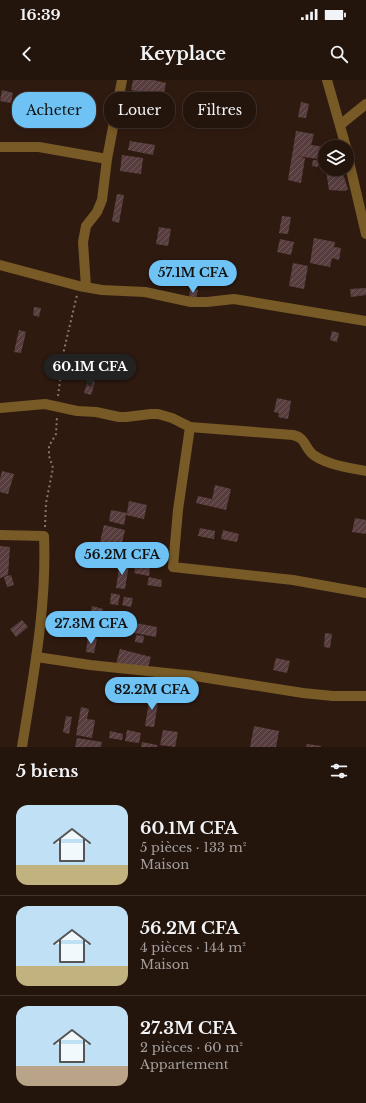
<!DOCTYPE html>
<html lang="fr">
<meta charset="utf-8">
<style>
:root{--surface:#23140c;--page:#2b1d15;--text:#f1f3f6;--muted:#a39e9d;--line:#40332d;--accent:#6fc2f4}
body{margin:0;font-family:"Libre Baskerville",serif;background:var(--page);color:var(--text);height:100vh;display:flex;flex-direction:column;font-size:15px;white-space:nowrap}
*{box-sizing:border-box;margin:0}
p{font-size:13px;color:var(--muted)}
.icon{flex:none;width:22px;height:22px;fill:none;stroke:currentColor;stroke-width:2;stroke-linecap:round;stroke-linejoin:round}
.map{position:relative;height:667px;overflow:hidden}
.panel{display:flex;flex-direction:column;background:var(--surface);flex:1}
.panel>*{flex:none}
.hud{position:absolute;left:12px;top:12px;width:342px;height:36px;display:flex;gap:8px}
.buttons{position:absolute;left:318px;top:60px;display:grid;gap:8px}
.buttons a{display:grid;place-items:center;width:36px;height:36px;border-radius:50%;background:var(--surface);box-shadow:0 2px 6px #0003,0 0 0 1px var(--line);font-size:20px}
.price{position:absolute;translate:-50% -34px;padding:0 9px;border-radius:14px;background:var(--accent);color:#111;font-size:13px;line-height:26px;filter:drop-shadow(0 1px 2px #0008)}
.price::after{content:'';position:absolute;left:50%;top:24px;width:12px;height:9px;margin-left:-6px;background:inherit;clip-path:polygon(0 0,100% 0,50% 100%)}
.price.active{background:#222;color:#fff}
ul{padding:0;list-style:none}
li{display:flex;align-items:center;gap:12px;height:100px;padding:0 16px}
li+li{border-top:1px solid var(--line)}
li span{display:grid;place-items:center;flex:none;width:112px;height:80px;border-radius:12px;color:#555}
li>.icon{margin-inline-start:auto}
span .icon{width:48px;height:48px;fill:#fffc;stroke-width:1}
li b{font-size:17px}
h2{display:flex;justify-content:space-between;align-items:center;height:48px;padding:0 16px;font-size:17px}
.pill{padding:0 14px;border-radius:16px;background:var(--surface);box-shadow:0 2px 6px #0003,0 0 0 1px var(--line);font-size:14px;line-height:36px}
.pill.active{background:var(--accent);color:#111}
.status{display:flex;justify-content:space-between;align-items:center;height:28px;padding:0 20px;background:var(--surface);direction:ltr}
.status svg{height:11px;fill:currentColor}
header{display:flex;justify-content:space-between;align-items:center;height:52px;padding:0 16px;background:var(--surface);font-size:18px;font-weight:800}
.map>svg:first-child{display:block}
</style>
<div class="status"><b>16:39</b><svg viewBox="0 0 49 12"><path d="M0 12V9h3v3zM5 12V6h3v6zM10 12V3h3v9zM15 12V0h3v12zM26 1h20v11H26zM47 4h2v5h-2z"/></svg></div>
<header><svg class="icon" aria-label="back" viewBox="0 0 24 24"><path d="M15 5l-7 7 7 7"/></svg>Keyplace<svg class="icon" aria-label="search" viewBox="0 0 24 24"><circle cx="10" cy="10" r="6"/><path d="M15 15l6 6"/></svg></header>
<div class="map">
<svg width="366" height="667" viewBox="0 0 366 667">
<defs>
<pattern id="building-hatch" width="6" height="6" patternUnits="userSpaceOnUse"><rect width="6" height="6" fill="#583d3f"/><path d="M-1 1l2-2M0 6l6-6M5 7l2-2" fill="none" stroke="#70585a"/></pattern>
</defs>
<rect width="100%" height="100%" fill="#2f1a10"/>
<g fill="url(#building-hatch)">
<polygon points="133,0 153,0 166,3 163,17 131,10"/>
<polygon points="2,10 13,13 11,23 0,21"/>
<polygon points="301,22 309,24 306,38 298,37"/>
<polygon points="296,51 314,54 311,65 325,67 325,80 297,76 305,78 301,103 288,100"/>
<polygon points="130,61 155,65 153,75 128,70"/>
<polygon points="122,75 143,78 141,94 120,91"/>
<polygon points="313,80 324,81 323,85 318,85 318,87 312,86"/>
<polygon points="326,91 342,91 348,109 345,111 329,110"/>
<polygon points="117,114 124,115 119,143 112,141"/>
<polygon points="282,136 291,137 288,154 279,153"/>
<polygon points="159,147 171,149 168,166 156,164"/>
<polygon points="314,158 335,162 334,167 341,168 339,180 332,178 330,187 310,183"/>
<polygon points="280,159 294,162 291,175 277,172"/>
<polygon points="293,183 308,186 304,209 289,206"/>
<polygon points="366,208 366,215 351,217 350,209"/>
<polygon points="190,209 198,210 196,219 189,218"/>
<polygon points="34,227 41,228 39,237 33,235"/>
<polygon points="19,250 26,252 21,273 14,272"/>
<polygon points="332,251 339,253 337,262 330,260"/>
<polygon points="88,300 95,302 91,315 84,313"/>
<polygon points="277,318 291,321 288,339 278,337 279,333 274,332"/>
<polygon points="2,391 14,394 8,414 0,412 0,399"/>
<polygon points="215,405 231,409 226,430 196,423 198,416 212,419"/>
<polygon points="129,421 147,425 144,439 126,435 124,445 109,441 111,430 127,433"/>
<polygon points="355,438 366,440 366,454 352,452"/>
<polygon points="104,445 125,450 121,467 100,462"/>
<polygon points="200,448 215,451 214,459 198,456"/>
<polygon points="223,450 239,454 237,462 221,459"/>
<polygon points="0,466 10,467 8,495 0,498"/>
<polygon points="120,482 129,484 125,509 116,508"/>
<polygon points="136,485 150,487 149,496 134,493"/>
<polygon points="11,495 14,505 7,507 4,497"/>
<polygon points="149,497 162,500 161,507 147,505"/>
<polygon points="111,513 120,515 118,525 110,524"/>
<polygon points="124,517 133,518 131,527 122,525"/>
<polygon points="92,526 103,529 99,551 88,548"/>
<polygon points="103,538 114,540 112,550 101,548"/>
<polygon points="22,540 28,547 16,557 10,549"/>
<polygon points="130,542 157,547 156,557 129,552"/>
<polygon points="325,553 332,554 330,568 324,567"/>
<polygon points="136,555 144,556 143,563 135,562"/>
<polygon points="88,557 97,559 94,573 86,572"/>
<polygon points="120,569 151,577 148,587 116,584"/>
<polygon points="276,578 290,581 287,593 273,590"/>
<polygon points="150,615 159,617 154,647 145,646"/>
<polygon points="81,627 89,629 87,639 95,640 92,658 76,655"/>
<polygon points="66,636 72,637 69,654 63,652"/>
<polygon points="254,646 279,651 276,667 250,667"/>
<polygon points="127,650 141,653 139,663 125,661"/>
<polygon points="163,650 178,652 175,667 160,665"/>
<polygon points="110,651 123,654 122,660 109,658"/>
<polygon points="77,658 102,662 101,667 75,667"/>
<polygon points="142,662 157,665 157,667 141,667"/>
<polygon points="307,664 321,666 321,667 306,667"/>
</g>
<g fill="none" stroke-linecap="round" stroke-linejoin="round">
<g stroke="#88766d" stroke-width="2" stroke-dasharray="2 3" stroke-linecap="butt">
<polyline points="58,316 64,270 77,215"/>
<polyline points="45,447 46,423 53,388 49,376 49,366 56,354 57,337"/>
</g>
<g stroke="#775a26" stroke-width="10">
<polyline points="327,0 346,67"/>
<polyline points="340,45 366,24"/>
<polyline points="0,67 39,67 107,79"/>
<polyline points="347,73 366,154"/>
<polyline points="0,185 79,206 102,210 145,212 191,222 207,222 234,219 366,241"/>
<polyline points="86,207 83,162 86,146 97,132 102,120 107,79 122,0"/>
<path d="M0 328 45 324 77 331 96 332 119 337H126L151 334H158L172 338 190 347 293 355C307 358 304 369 315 376 329 385 349 388 366 391"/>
<polyline points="190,347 178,430 173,487 293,500 366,513"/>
<path d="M0 455 44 456C47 527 33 597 22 667"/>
<polyline points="37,577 90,585 195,596 303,613 333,616 366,616"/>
</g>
</g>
</svg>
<div class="buttons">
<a><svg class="icon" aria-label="layers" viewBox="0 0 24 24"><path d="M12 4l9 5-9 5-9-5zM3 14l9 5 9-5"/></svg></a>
</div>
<b class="price" style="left:193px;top:214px">57.1M CFA</b>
<b class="price active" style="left:90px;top:308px">60.1M CFA</b>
<b class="price" style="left:122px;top:496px">56.2M CFA</b>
<b class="price" style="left:91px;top:565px">27.3M CFA</b>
<b class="price" style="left:152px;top:631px">82.2M CFA</b>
<div class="hud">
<a class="pill active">Acheter</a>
<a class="pill">Louer</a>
<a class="pill">Filtres</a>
</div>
</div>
<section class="panel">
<h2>5 biens<svg class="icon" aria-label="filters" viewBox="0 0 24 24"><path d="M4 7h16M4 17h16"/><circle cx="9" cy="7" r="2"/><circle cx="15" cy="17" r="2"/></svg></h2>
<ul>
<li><span style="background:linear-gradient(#bfe0f5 75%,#c2b280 0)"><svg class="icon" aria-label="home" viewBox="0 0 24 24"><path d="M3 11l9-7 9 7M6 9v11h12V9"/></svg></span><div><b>60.1M CFA</b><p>5 pièces · 133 m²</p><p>Maison</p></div></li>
<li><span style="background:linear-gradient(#bfe0f5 75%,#c2b280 0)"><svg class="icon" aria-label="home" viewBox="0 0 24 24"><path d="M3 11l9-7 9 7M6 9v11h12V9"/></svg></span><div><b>56.2M CFA</b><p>4 pièces · 144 m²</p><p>Maison</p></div></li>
<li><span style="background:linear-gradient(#bfe0f5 75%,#b9a48a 0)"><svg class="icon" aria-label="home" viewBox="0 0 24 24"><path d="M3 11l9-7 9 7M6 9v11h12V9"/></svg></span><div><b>27.3M CFA</b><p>2 pièces · 60 m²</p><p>Appartement</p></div></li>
</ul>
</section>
